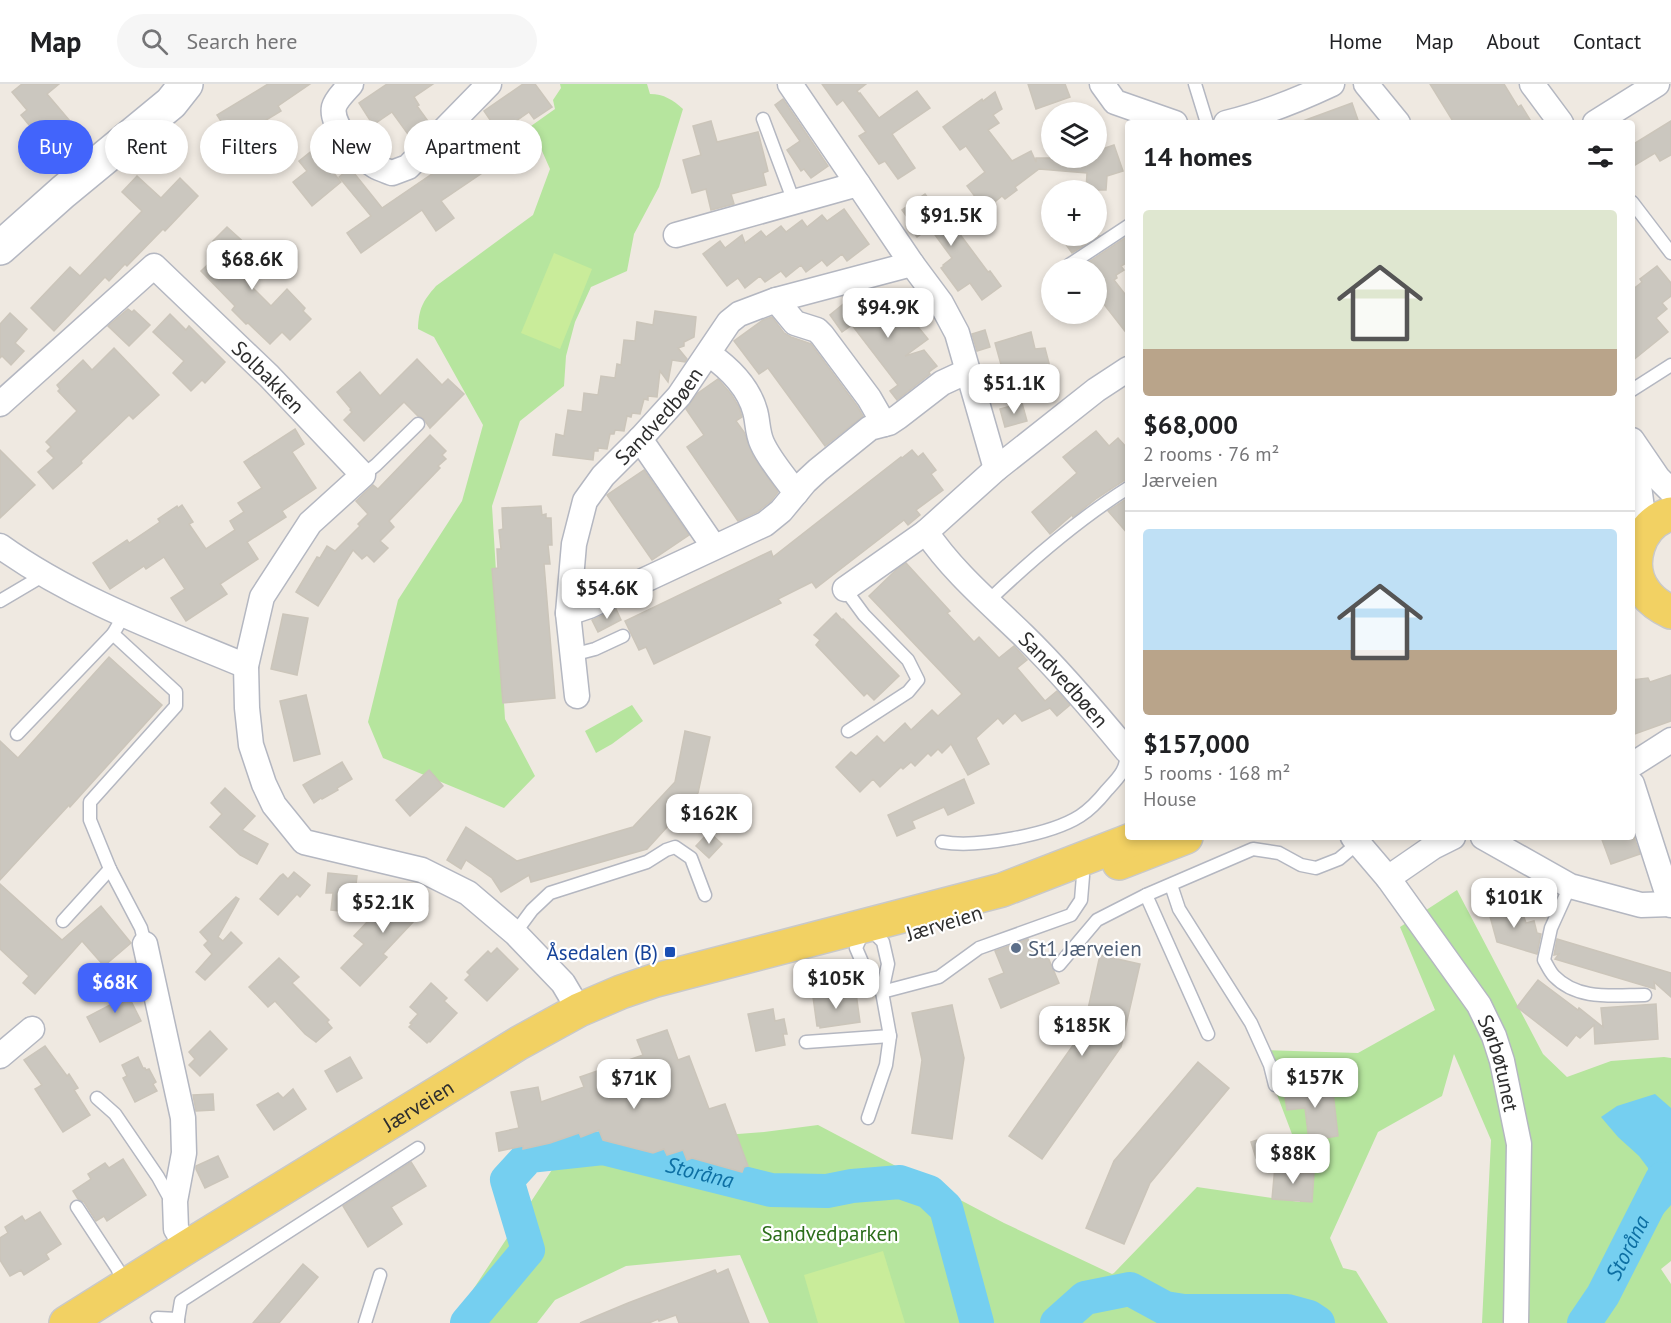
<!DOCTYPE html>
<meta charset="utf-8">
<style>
:root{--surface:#fff;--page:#f6f6f6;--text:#202124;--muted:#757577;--line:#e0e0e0;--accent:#4264fb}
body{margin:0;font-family:"PT Sans",sans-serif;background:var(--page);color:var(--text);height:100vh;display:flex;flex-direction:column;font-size:22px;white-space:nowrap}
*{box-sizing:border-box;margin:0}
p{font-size:20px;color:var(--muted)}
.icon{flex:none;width:33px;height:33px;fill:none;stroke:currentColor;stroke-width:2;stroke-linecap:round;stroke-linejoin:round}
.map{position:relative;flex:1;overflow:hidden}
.panel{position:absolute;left:1125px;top:36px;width:510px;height:720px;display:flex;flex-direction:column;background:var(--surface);border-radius:6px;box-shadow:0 3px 9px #0003}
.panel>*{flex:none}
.guide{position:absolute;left:18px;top:36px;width:570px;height:54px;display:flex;gap:12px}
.tools{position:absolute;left:1041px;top:18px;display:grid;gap:12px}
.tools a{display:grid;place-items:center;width:66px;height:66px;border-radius:50%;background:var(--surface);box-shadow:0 3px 9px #0003;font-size:30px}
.price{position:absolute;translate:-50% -51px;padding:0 14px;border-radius:12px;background:#fff;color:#222;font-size:20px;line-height:39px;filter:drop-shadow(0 2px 3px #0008)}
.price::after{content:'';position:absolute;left:50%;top:36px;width:18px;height:14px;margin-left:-9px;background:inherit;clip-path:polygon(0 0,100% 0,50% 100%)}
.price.on{background:var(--accent);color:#fff}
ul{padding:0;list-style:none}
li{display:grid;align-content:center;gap:12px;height:318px;padding:0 18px}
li+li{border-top:2px solid var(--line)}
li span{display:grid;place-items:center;height:186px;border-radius:6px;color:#555}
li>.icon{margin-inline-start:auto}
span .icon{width:108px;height:108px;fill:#fffc;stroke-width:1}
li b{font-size:26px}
h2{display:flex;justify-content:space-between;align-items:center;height:72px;padding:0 18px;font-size:26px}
.pill{padding:0 21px;border-radius:27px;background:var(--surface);box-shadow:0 3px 9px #0003;font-size:21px;line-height:54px}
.pill.on{background:var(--accent);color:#fff}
header{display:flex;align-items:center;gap:36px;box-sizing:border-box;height:84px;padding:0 30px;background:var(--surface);border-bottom:2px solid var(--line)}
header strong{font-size:28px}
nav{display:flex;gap:33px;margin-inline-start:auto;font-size:21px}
.search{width:420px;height:54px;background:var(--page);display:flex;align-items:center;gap:15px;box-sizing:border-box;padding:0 21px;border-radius:33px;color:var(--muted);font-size:22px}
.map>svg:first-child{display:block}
</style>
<header>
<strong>Map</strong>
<div class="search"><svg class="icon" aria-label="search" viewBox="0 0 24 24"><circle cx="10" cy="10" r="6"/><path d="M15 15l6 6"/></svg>Search here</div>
<nav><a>Home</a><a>Map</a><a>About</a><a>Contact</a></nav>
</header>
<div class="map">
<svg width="1671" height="1239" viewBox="0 0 1671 1239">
<rect width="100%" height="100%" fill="#efe9e1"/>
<g fill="#b6e59e">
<path d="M560 0H647L650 10C664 10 673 16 683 25L659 103 634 150 627 187 591 203 575 238 566 272 564 302 520 337 492 422 505 635 535 692 504 724 383 674 368 638 398 516 462 417 483 341 434 253 418 245C419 225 422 218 436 202L533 131 550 85 531 42 555 25 553 16 561 4Z"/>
<polygon points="632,621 643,637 612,660 596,669 585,647"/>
<polygon points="1457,806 1543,970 1567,993 1611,977 1664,973 1671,974 1671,1177 1661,1185 1671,1200 1671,1239 1482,1239 1491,1056 1454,970 1442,1012 1378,1048 1330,1154 1343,1184 1356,1187 1388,1239 769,1239 740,1171 626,1182 555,1216 537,1239 451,1239 567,1063 764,1048 818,1041 1004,1139 1112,1190 1114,1189 1197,1103 1300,1118 1295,1058 1260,966 1358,969 1435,926 1400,843"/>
</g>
<g fill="#c9ec9a">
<polygon points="554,169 592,185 560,265 521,249"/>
<polygon points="883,1167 905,1239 818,1239 804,1191"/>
</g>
<polygon fill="#75cff0" points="1655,1010 1671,1024 1671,1121 1655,1139 1630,1184 1607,1218 1600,1205 1613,1184 1624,1134 1649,1096 1648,1084 1639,1072 1618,1053 1601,1033 1617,1022"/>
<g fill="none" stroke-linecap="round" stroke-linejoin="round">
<g stroke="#75cff0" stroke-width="34">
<path id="s1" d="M467 1239 528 1166 507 1096 529 1072 603 1064 771 1106 827 1107 852 1102 900 1098 929 1108 946 1124 977 1239"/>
<polyline points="1057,1239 1085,1214 1130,1205 1165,1224 1184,1227 1287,1227 1309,1233 1318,1239"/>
<path id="s2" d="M1584 1239 1603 1211 1662 1095 1671 1096"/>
</g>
</g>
<g fill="#cbc7bf" stroke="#cbc5ba" stroke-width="1.5">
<polygon points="22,0 59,0 47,10 75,43 35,79 23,66 38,52 21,31 27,26 12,8"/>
<polygon points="268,0 310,0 278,22 281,27 266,36 288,60 265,81 246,60 241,63 235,54 233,56 217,31"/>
<polygon points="387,0 433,0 414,13 419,21 417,22 430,40 413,57 392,28 373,41 359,19"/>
<polygon points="523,0 535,0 552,23 534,35 529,28 499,49 484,27"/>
<polygon points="822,0 866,0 857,7 859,10 860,9 879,34 917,7 930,24 892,50 915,84 898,95 885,77 879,80 859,52 866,48 843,16 837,21"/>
<polygon points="1028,0 1065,0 1070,13 1036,25"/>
<polygon points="1430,0 1504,0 1518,23 1521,21 1532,39 1454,39"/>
<polygon points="995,8 1002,25 993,31 999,39 988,46 1012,77 1031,67 1036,78 1036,74 1096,74 1096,67 1114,61 1123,87 1107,92 1106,106 1086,106 1087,89 1039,85 1015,103 1017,106 1005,115 1002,112 985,126 967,102 985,88 966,62 960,66 943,43 982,15 983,17"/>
<polygon points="783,15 828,82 811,94 804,85 801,87 787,66 800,57 775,21"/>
<polygon points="1352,19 1359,39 1304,39 1303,37"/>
<polygon points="711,37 717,58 758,48 768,87 763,89 766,101 731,110 734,120 711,126 706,105 692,109 683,76 701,71 693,42"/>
<polygon points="1671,37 1671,71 1660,77 1655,69 1632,83 1632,61"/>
<polygon points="473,62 488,85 441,117 454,134 436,147 422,126 361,169 347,149 371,132 339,93 350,84 382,124"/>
<polygon points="314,65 341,98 312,122 293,98 307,87 299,77"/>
<polygon points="137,92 161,114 180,94 198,112 165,147 163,145 127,182 125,180 109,197 105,193 54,247 31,224 70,183 80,192 142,127 122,108"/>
<polygon points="925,110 931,118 934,116 947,134 950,132 951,134 954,132 963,145 959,149 988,188 990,187 1001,202 982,216 970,199 958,207 941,184 944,182 943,181 952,174 930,144 917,153 907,139 910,137 902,126"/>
<polygon points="844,125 869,160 847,177 842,170 827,182 822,176 806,188 801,181 786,193 781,187 765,198 760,192 745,204 738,194 727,202 703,170 720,157 725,164 742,151 745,159 761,147 766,153 781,142 786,148 802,136 807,143 822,131 827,137"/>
<polygon points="227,143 260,173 241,192 271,222 287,205 305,224 303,227 311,235 290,256 282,248 270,260 248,239 246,240 232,226 235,222 201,187 222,167 213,157"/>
<polygon points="1060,152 1099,152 1072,169"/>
<polygon points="1128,152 1128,178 1121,182 1124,186 1116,191 1117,194 1114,196 1128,214 1128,251 1096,210 1096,184 1082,184 1081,183"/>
<polygon points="1657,182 1671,199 1671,212 1662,219 1667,225 1656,234 1668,248 1632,277 1632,206 1642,198 1640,195"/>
<polygon points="881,207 909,244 915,239 928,255 905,272 924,266 937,282 929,288 930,290 897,316 890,307 898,301 852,241 842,248 830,231 857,209 861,208 868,217"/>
<polygon points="128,225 132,228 134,226 150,241 129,262 108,242"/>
<polygon points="655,227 696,233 694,253 684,258 684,262 678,264 687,275 685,278 672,276 668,298 660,287 657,313 648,312 648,316 644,315 640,330 632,329 631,333 627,332 624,347 615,346 614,350 610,350 607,365 598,364 598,367 594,367 593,376 553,371 556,350 564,352 568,326 582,328 584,309 598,311 601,292 615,294 617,280 621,281 624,256 635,257 637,238 653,241"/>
<polygon points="10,229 27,245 15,259 24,267 11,281 2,272 0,274 0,240"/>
<polygon points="170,230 186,246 189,242 225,278 205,299 202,296 191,307 173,289 184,277 153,248"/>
<polygon points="772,233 784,249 791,253 811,260 857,322 863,332 825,362 768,284 759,290 734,257 763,236"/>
<polygon points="985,246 990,263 977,267 972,250"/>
<polygon points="1031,248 1035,265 1045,264 1056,306 1020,317 1010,282 1002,284 995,259"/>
<polygon points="114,264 159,311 133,335 129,331 81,377 82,379 53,405 38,388 54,374 47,367 51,363 46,358 77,327 58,307 60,305 57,301 83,276 92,286"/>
<polygon points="417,275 442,301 448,295 464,310 430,344 423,334 418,332 404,318 364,357 344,336 352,328 350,326 351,325 337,308 360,288 380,312"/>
<polygon points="718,295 731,310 739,323 742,333 736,337 744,348 753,372 778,408 771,417 757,428 738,437 687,363 704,351 686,325 698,309"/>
<polygon points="1022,319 1027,337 1005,343 1000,325"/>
<polygon points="295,345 304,360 292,368 316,404 282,427 286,433 247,458 258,475 220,500 227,510 186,537 171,514 185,505 164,473 146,485 144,482 110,505 93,479 127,456 129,459 160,438 158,435 177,422 178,424 182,421 193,438 189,440 206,465 235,446 230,437 244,428 238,419 262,404 244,378"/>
<polygon points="1096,347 1109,362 1118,354 1128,365 1128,396 1123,397 1097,414 1073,433 1072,431 1050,450 1032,428 1077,389 1063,373"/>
<polygon points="430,351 446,367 442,371 446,375 438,382 440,384 389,437 394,443 380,457 388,464 374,478 367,471 362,475 353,466 318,522 296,508 317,473 320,474 327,462 335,467 360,442 358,440 368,430 356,417 373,401 378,405"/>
<polygon points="0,366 35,401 0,434"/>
<polygon points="912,366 918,373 923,369 936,386 931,390 943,406 916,426 920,431 908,441 904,436 816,504 812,498 778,515 781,519 654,580 646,563 639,566 625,537 771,467 773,473 901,373 902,374"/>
<polygon points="644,386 689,451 652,476 607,411"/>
<polygon points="1128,414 1128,450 1108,427"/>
<polygon points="541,422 542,431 546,430 546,434 551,434 552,461 548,461 550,480 544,480 555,614 503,619 492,485 498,484 497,465 501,465 499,446 503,445 502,424"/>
<polygon points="906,479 950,527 947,529 974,558 979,553 999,574 1014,562 1027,576 1017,584 1045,617 1057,607 1070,621 1057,632 1050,624 1022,637 1015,629 1003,640 998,634 976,654 989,680 968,691 951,660 942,669 938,665 931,672 928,669 915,682 911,678 903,685 901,683 880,703 873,695 860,708 836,683 851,668 856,672 877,652 884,659 905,639 911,646 932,626 938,632 962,610 869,512 896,486"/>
<polygon points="616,525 621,536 598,548 592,536"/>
<polygon points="836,529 842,536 843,535 899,592 874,616 867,609 864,612 816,561 820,556 814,551"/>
<polygon points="283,530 308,534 297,591 271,585"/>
<polygon points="109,573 162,621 70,723 69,721 0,796 0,657 18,674"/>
<polygon points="1671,591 1671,637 1632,651 1632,596 1648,594 1650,598"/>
<polygon points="306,611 320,670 294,677 280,617"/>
<polygon points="685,647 710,653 698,709 647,765 531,798 529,791 501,808 492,794 466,776 461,785 447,776 466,743 517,777 633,743 675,698"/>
<polygon points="342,678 352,695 337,704 338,706 322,715 321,714 314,719 303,701"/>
<polygon points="429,686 443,702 410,732 396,716"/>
<polygon points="964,695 974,719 948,731 944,723 912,737 915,744 897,752 888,731"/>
<polygon points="225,704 255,732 242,746 268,760 257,780 240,771 210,743 222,730 211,719"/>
<polygon points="709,748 722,760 709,774 696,762"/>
<polygon points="1601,753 1634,753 1640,770 1611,780"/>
<polygon points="294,788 310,801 300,813 297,810 278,831 260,815 280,792 283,790 288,795"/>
<polygon points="328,789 357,792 355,809 362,810 360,829 331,826 333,809 326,809"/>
<polygon points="0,800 62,856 101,822 131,859 104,882 82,857 35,910 23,899 29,892 0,865"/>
<polygon points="406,802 428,822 383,870 387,873 360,902 341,884 364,860 354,852 384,820 387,822"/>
<polygon points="236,813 239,815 218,853 223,857 231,848 242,859 205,896 196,888 212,870 204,861 208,857 200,848"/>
<polygon points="1509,820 1522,827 1526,839 1534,837 1537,849 1541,850 1537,870 1497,858 1488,825"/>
<polygon points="1028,855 1037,875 1047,871 1059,899 1001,924 989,895 1004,889 995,867"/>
<polygon points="1557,855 1671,889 1671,913 1654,898 1655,905 1555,875 1559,870 1554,871"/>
<polygon points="497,864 518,885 487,917 465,896 470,891 467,888 488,867 491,870"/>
<polygon points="1100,871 1140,880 1121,963 1042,1075 1009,1052 1081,950 1082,952"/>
<polygon points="279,874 299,893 292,899 329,936 327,938 332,944 316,958 305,950 275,917 268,923 249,903"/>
<polygon points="120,895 141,937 100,958 87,933 114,919 104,904"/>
<polygon points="1538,896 1578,926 1579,924 1603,943 1601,924 1656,920 1658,955 1595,960 1594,941 1580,954 1576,951 1567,962 1517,923"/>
<polygon points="431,899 447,914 444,917 457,929 430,958 429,957 427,959 409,943 412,940 410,939 418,930 410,923"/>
<polygon points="845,909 856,909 860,938 820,944 820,942 817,942 813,913"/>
<polygon points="952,921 964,974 952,1055 912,1049 922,976 912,929"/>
<polygon points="773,925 775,937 784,935 787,950 783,950 785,961 756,967 748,930"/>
<polygon points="667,946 678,976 689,972 709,1025 725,1020 748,1082 744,1083 742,1088 692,1074 687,1076 683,1066 667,1071 664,1065 653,1069 603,1056 599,1046 581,1053 579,1049 550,1059 523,1065 523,1062 499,1067 496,1049 519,1044 511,1008 538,1003 541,1018 584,1003 580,993 643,971 637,956"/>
<polygon points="210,947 227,965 200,992 189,981 195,975 189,968"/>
<polygon points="45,962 67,992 69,990 78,1004 74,1006 90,1031 63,1048 35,1005 42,1001 24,976"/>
<polygon points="138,973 143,984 145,984 146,986 149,985 156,998 153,1000 157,1007 135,1018 123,994 127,992 122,981"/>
<polygon points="350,973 362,994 337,1008 325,987"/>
<polygon points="1198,978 1229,1004 1150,1099 1124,1160 1086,1144 1114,1077"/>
<polygon points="1332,999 1338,1052 1309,1057 1305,1024 1287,1026 1284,1006"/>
<polygon points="293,1005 306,1025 274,1046 257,1021 278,1009 283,1014"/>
<polygon points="213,1010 214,1026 196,1027 193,1011"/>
<polygon points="1266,1053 1272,1069 1256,1074 1251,1058"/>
<polygon points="218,1072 228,1093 205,1104 196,1085 196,1082"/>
<polygon points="123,1075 146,1111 107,1137 104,1132 96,1137 84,1118 78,1115 73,1107 91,1095 88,1090 105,1079 109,1084"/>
<polygon points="411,1078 426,1102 391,1123 402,1140 368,1163 343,1122"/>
<polygon points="1275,1082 1300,1083 1299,1089 1314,1089 1312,1118 1272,1115"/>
<polygon points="40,1128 61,1160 46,1170 49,1175 24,1191 21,1186 10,1192 0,1176 0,1154 8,1149 5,1143 22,1132 25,1137"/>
<polygon points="303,1180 318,1193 279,1239 253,1239"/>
<polygon points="728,1185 749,1239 679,1239 676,1231 659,1237 658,1235 649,1239 580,1239 628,1219 715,1186 717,1190"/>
</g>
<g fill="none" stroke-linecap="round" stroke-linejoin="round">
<g stroke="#b4b7c1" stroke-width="15">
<g id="lane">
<polyline points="1195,0 1207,39"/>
<polyline points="763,35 794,118"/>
<polyline points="1632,118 1671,169"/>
<polyline points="1069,181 1128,142"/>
<polyline points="1632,306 1671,281"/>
<polyline points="363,391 376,381 418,340"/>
<polyline points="845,505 864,531 908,576 918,596 908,608 848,647"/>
<polyline points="0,517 44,491"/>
<path d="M987 518C1030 477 1077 436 1128 404"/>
<polyline points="124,531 113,550 176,608 176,622 90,718 90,736 110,785 141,844 145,860"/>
<polyline points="572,571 595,565 623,552"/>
<polyline points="17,650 113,550"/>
<path d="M942 758C977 764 1050 751 1080 732 1091 725 1099 716 1107 706 1119 693 1127 686 1127 667"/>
<polyline points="1171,801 1179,825 1251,939 1270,981 1275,1001"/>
<path d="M1570 802 1551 844 1544 876C1547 881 1550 888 1554 892 1578 917 1614 911 1645 911"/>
<polyline points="1146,811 1208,950"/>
<polyline points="63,837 110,785"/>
<polyline points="515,849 532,826 550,809 647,778 666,766 675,763 691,774 705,811"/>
<polyline points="1059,881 1097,836 1146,811 1253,765 1279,769 1301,781 1316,784 1339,775 1358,759"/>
<polyline points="882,908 939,893 979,864 1071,831 1081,816 1083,792"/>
<polyline points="806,958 890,952"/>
<polyline points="97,1014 115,1030 158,1093 169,1113 174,1116"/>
<polyline points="868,1034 886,981 890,952 882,908 888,880 883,858 866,841 856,864 865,885 882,908"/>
<polyline points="77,1123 117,1184 125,1200"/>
<polyline points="157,1234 178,1235"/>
<polyline points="178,1239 178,1235 181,1217 418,1064"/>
<polyline points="365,1239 380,1191"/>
</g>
</g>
<g stroke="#b4b7c1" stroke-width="27">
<g id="street">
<path d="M351 0C346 6 336 15 334 23 330 42 360 73 375 82 380 85 387 87 392 89L408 83 489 0"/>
<polyline points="790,0 858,100"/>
<polyline points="1102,0 1115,18 1175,39"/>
<polyline points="1366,0 1398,39"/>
<polyline points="1532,0 1561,39"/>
<path d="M1226 39C1263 30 1298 16 1332 0"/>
<polyline points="1595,39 1657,0"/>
<polyline points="676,151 858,100 912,180 941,219 957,249 996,385"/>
<polyline points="776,216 795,239 817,246 822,251 869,314 884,340"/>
<path d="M709 270C729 284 748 302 755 327 758 337 757 348 762 359 770 377 785 393 796 409"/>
<path id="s3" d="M0 320 154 182 269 292 363 391 310 439 262 513 246 582 247 624 251 661 264 700 274 721 304 758 422 786 468 809 515 849 563 899 579 926"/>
<polyline points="640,355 714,463"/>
<polyline points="1632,356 1658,394 1671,407"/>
<polyline points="1632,373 1639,402 1642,424 1639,456"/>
<path id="s4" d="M926 448C953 488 989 518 1023 551 1060 587 1094 627 1127 667"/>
<path d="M0 462C74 515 162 547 246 582"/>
<polyline points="845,505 926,448 996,385 1096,306 1128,285"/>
<polyline points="568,529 589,522 765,440 781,427 805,398 818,386 870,344 889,339 898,333 942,299 968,287"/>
<path id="s5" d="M577 612 568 529 574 460 585 417 603 392 640 355 679 312 729 238 739 230 776 216 912 180"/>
<polyline points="1632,681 1671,656"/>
<polyline points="1632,700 1671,821"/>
<path id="s6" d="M1353 753 1388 794 1479 921 1494 952 1502 977 1519 1060 1516 1239"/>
<polyline points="1483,753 1570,802 1641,821 1671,820"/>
<polyline points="1388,794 1433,763 1453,753"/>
<polyline points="145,860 183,1034 184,1069 175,1117 176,1145 187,1163"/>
<polyline points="0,972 32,945"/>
</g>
</g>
<g stroke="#b4b7c1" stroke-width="36">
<polyline id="secondary" points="0,164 63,108 171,19 186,0"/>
</g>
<g stroke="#c9c9c9" stroke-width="36">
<g id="primary">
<path d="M1671 430C1638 439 1625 482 1645 508 1652 518 1660 523 1671 528"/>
<polyline points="1119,779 1186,753"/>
<path id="s7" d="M66 1239 187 1163 519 959 579 926 621 908 656 896 1002 806 1139 753"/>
</g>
</g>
<use href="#lane" stroke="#fff" stroke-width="12"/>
<use href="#street" stroke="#fff" stroke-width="24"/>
<use href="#secondary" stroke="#fff" stroke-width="33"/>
<use href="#primary" stroke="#f2d163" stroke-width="33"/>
</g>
<circle fill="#5c6f8a" stroke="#fff" stroke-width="2" cx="1016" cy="864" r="6"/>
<rect fill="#1a4fb4" stroke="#fff" stroke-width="2" x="664" y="862" width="12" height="12" rx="3"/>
<g text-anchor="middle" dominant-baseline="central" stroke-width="4.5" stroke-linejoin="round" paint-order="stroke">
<g font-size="21" fill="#2e2e2e" stroke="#fff">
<text stroke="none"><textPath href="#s3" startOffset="366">Solbakken</textPath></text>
<text stroke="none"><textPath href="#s5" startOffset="310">Sandvedbøen</textPath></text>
<text stroke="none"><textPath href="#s4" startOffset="202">Sandvedbøen</textPath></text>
<text transform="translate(944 839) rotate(-17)">Jærveien</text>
<text stroke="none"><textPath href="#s6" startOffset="272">Sørbøtunet</textPath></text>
<text stroke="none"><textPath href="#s7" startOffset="414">Jærveien</textPath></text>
</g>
<g font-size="21" fill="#4e5e75" stroke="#fff" text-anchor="start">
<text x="1028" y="864">St1 Jærveien</text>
</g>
<g font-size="21" fill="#164399" stroke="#fff" text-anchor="end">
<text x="658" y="868">Åsedalen (B)</text>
</g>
<g font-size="21" fill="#2c6e1b" stroke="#fff">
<text x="830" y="1149">Sandvedparken</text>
</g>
<g font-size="22" font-style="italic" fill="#0d6fa3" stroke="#fff">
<text stroke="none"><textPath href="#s1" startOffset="375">Storåna</textPath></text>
<text stroke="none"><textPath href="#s2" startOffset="87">Storåna</textPath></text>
</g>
</g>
</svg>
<div class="tools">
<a><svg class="icon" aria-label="layers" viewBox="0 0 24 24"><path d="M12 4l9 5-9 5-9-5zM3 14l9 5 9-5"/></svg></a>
<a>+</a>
<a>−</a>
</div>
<b class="price" style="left:951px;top:163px">$91.5K</b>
<b class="price" style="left:252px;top:207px">$68.6K</b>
<b class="price" style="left:888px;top:255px">$94.9K</b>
<b class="price" style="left:1014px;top:331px">$51.1K</b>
<b class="price" style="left:607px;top:536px">$54.6K</b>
<b class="price" style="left:709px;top:761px">$162K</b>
<b class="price" style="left:1514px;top:845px">$101K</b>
<b class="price" style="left:383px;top:850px">$52.1K</b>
<b class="price" style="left:836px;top:926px">$105K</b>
<b class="price on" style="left:115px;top:930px">$68K</b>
<b class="price" style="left:1082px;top:973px">$185K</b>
<b class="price" style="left:1315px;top:1025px">$157K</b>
<b class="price" style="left:634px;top:1026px">$71K</b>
<b class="price" style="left:1293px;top:1101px">$88K</b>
<div class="guide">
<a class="pill on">Buy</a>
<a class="pill">Rent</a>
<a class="pill">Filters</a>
<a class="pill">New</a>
<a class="pill">Apartment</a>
</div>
<section class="panel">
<h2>14 homes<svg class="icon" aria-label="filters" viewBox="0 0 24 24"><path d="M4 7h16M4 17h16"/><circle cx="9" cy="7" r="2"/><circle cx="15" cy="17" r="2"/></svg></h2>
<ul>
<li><span style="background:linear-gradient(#dfe7d0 75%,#b9a48a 0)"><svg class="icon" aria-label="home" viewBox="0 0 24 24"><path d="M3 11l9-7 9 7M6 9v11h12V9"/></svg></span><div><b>$68,000</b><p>2 rooms · 76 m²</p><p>Jærveien</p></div></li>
<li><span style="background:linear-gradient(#bfe0f5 65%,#b9a48a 0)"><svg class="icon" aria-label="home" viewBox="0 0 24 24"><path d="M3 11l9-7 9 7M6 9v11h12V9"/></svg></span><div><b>$157,000</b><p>5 rooms · 168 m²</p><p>House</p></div></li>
</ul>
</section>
</div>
